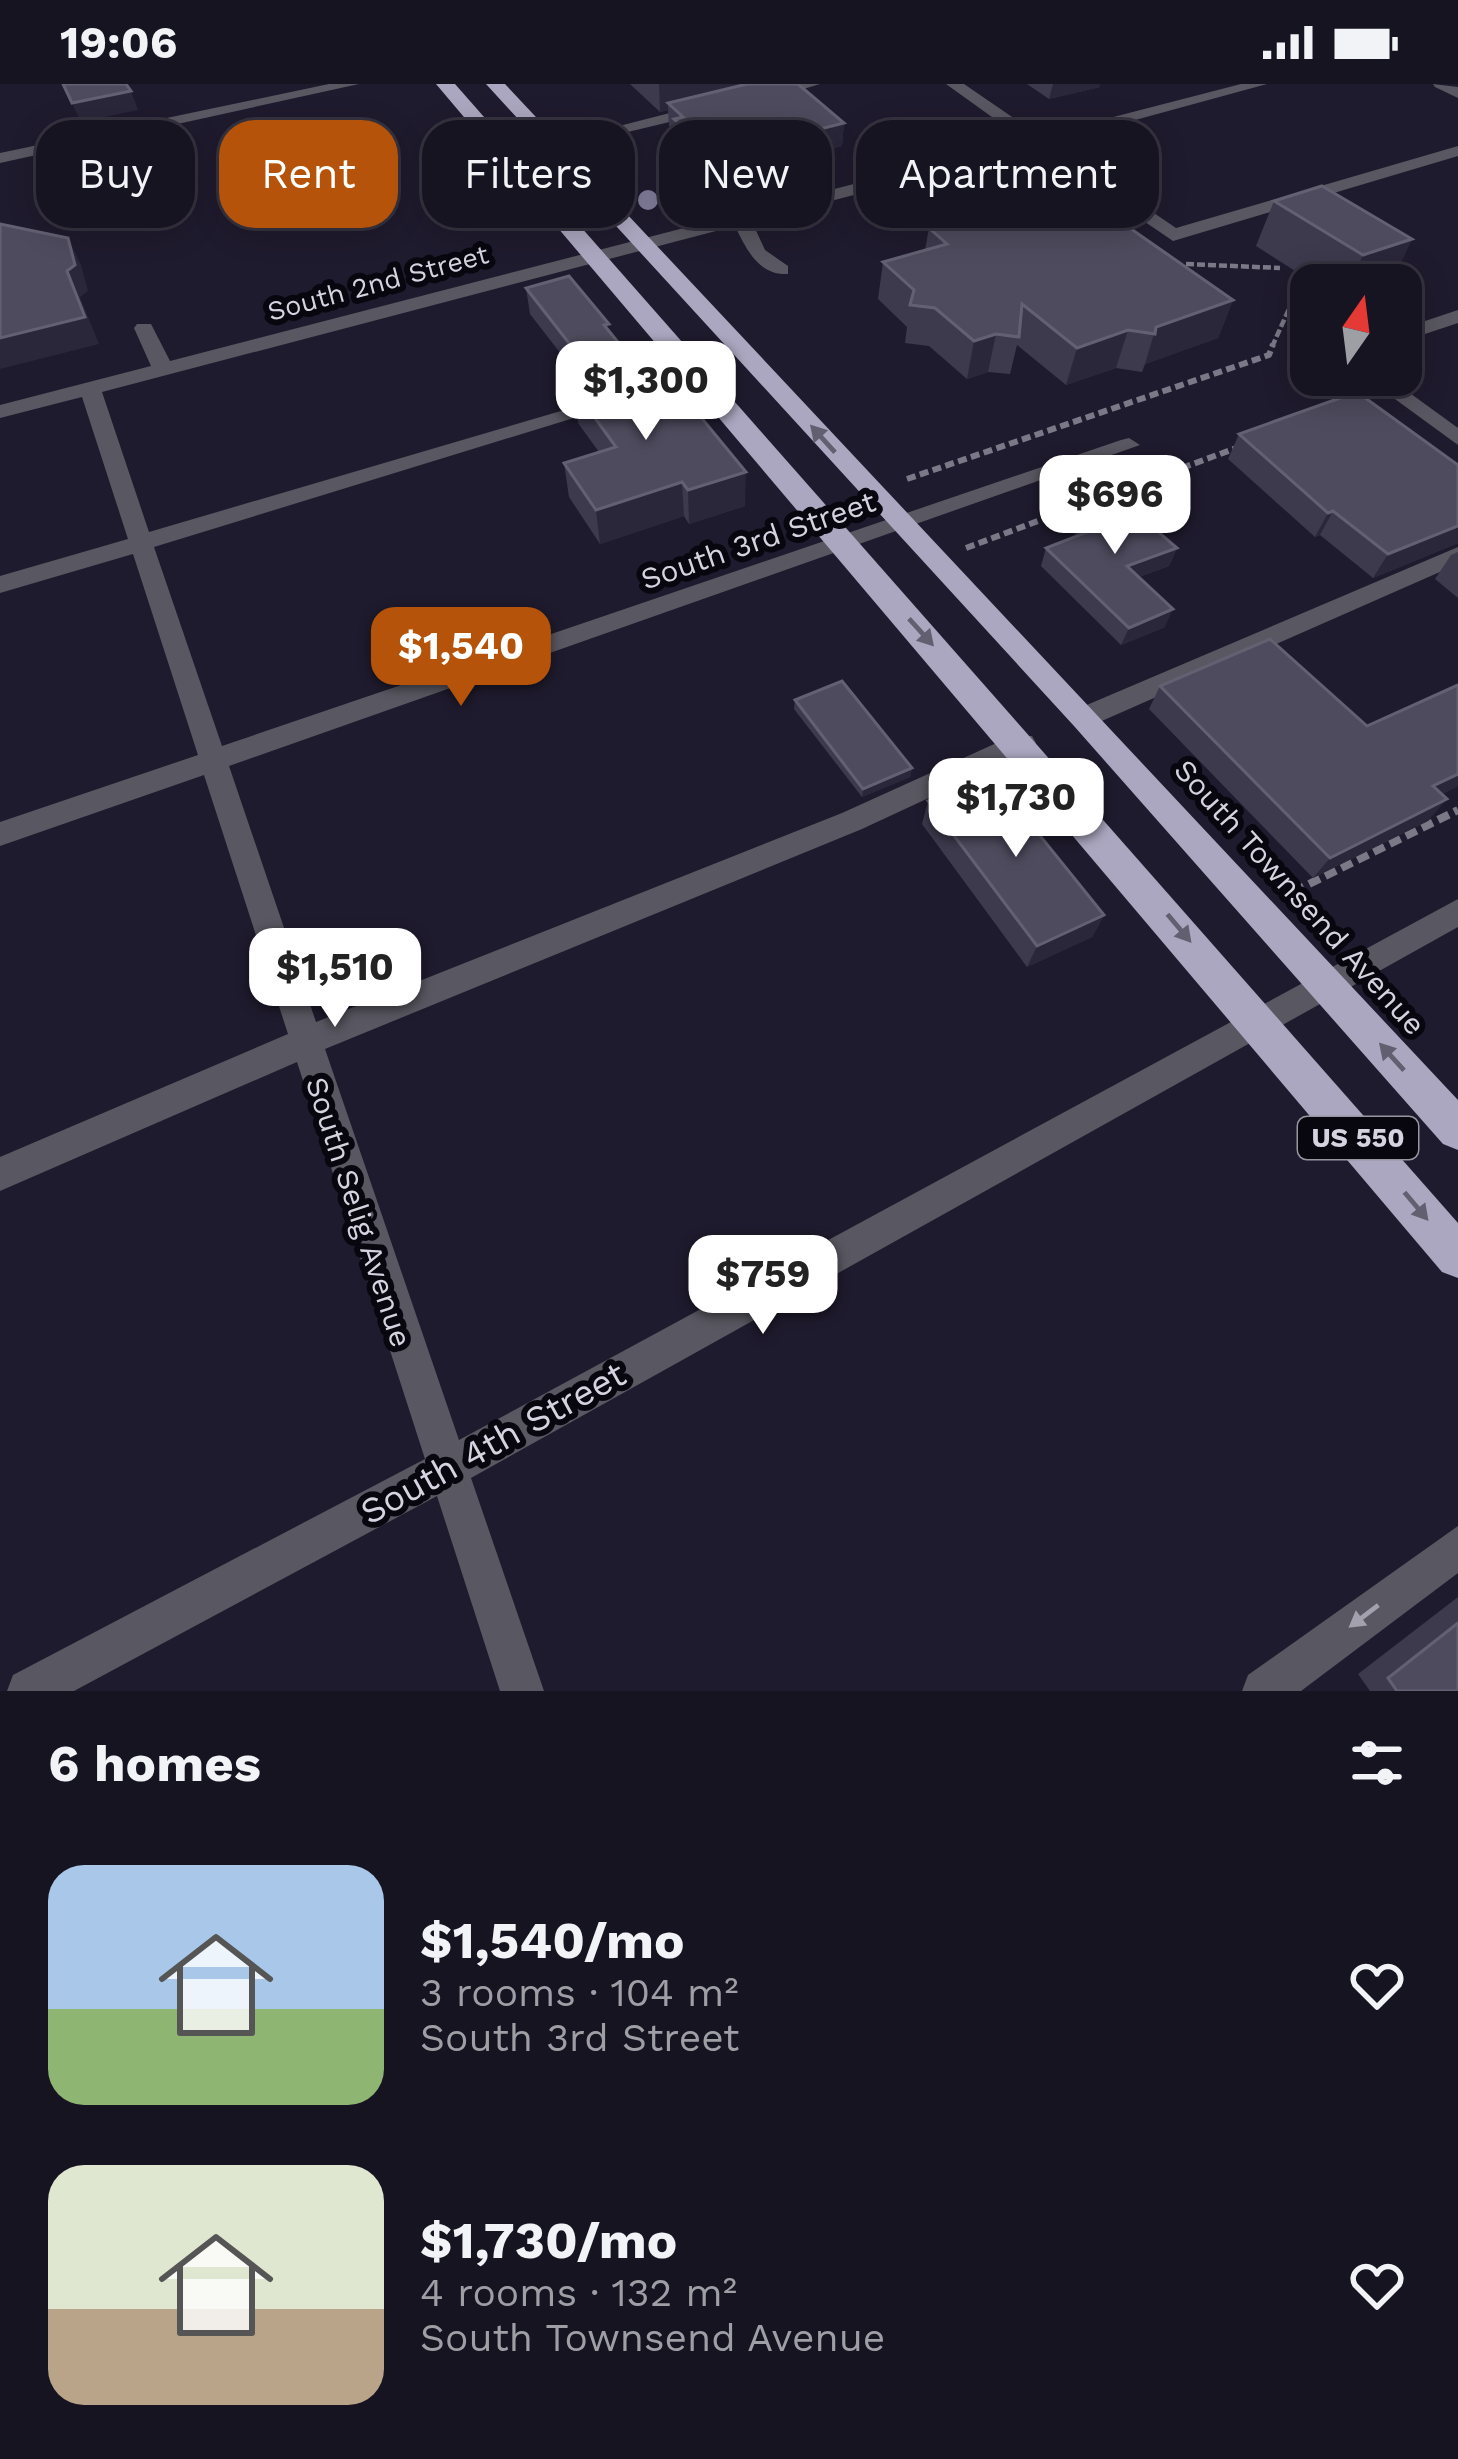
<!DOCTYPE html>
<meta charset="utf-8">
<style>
:root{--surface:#171422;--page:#201d2a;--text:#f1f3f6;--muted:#9e9ea5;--line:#363340;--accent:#b45309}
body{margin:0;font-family:"Work Sans",sans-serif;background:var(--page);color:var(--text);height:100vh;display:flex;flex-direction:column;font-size:45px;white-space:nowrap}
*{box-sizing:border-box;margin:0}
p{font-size:39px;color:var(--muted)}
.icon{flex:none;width:66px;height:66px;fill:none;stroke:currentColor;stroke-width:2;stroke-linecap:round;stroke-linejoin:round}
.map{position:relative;height:1607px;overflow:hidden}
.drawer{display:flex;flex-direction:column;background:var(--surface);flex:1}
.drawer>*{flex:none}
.hud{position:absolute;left:36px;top:36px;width:1386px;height:108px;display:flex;gap:24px}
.needle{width:78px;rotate:14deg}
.fabs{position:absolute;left:1290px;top:180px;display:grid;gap:24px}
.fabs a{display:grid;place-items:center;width:132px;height:132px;border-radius:24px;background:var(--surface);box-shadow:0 6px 30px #0003,0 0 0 3px var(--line);font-size:60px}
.price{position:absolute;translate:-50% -102px;padding:0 27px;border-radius:24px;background:#fff;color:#222;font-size:39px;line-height:78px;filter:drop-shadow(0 3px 6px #0008)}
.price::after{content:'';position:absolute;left:50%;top:72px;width:36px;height:27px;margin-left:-18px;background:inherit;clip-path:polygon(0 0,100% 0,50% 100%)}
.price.current{background:var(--accent);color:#fff}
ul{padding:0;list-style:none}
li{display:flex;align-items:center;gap:36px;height:300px;padding:0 48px}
li span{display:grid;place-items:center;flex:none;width:336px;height:240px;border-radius:36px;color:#555}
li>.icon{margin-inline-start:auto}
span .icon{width:144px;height:144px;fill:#fffc;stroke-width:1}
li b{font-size:51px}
h2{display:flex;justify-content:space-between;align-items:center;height:144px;padding:0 48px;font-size:51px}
.pill{padding:0 42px;border-radius:36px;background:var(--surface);box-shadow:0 6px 30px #0003,0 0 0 3px var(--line);font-size:42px;line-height:108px}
.pill.current{background:var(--accent);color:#fff}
.status{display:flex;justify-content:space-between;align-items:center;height:84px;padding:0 60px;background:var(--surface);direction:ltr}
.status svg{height:33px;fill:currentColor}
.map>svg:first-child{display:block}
</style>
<div class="status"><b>19:06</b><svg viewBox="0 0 49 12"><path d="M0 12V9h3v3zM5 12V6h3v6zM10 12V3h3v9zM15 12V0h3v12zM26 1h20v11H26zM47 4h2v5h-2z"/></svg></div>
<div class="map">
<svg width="1458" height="1607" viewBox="0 0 1458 1607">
<rect width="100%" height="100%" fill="#1f1b2e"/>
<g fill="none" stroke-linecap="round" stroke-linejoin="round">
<g stroke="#7b7888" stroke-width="4.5" stroke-dasharray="8 3" stroke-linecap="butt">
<polyline points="672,60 716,107"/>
<polyline points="1186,180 1280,184"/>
<polyline points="1272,263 1301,198"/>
</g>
<g stroke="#7b7888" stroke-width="6" stroke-dasharray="9 4.5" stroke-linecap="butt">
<polyline points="907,395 1269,271 1273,260"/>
<polyline points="1106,412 1239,363"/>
<polyline points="966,464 1070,425"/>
</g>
<polyline stroke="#7b7888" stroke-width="8" stroke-dasharray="12 6" stroke-linecap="butt" points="1293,808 1458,726"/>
<g fill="#595761" fill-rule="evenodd">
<polygon points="329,0 359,0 0,79 0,69"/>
<polygon points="793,0 820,0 763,17 755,12"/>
<path d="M946 0H964L1040 52 1241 0H1267L1051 59 1176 144 1458 62V72L1173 157 1035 63 752 138 765 166 788 182V190C759 192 746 165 735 142L102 308 149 448 687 290 704 294 154 463 222 662 1121 356 1129 354 1140 361 229 682 316 938 842 729 1012 652H1032L1036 659 1032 666 862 745 325 965 459 1356 1458 815V843L471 1394 544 1607H500L437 1412 74 1607H7L13 1591 425 1375 297 978 0 1107V1073L288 950 204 691 0 762V738L198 671 133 470 0 509V492L128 455 82 313 0 334V321L151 282 134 244 137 240H151L170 277 1024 56Z"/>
<polygon points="1433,0 1458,3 1458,14 1435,3"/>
<polygon points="705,20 713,25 711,28 553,66 545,61"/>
<polygon points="1458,226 1458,239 1401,258 1401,245"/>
<polygon points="1362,291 1385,291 1458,344 1458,361"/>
<polygon points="1458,463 1458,480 1095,640 1075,640 1072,633 1075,626"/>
<polygon points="1458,1442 1458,1489 1301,1607 1242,1607 1248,1591"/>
</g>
<g fill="#aba7c0" fill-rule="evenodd">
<polygon points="436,0 455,0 1458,1139 1458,1194 1442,1188"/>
<polygon points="486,0 505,0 1458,1016 1458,1066 1443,1060 1074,642"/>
</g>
</g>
<g fill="#827d9a">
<circle cx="968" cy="49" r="9"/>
<circle cx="648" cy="116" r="10"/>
</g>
<g fill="#3d3a4e">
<polygon points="630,0 798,0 844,39 842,62 787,76 784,85 718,97 675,58 675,48 669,42 668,26 660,28"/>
<polygon points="1027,0 1100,0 1100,3 1049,15"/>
<polygon points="1009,107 1233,216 1218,254 1145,280 1142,288 1116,284 1066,301 1017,261 1010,290 988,288 967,295 929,262 905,259 907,243 878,215 883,178 925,166 929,144 994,126 994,122 1007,119"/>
<polygon points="1274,117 1412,155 1390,200 1317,201 1256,162"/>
<polygon points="526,204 609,248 632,286 745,422 689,440 684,432 600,460 569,413 564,379 599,368 578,339 574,305 585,301 530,230"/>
<polygon points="1239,350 1458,381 1458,459 1373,494 1320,451 1315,453 1228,375"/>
<polygon points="1068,419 1177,464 1169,482 1139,493 1165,543 1121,561 1041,482 1046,464 1077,452 1062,437"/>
<polygon points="1458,468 1458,514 1435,495 1451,471"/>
<polygon points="1458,601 1458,702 1442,710 1428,737 1313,794 1149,625 1160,602 1367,642"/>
<polygon points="795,616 912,684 910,693 862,713 794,625"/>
<polygon points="928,717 1104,831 1092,853 1027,883 922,740"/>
<polygon points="1458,1513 1458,1607 1370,1607 1358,1590"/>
</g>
<g fill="#2a273b">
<polygon points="659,0 773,0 668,19 668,26 660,28"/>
<polygon points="1053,0 1100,0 1100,3 1049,15"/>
<polygon points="131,7 138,26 81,38 72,19"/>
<polygon points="844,39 842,62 787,76 784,85 718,97 717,74 788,53"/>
<polygon points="68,154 81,181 88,207 80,213 99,260 0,285 0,254 67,187"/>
<polygon points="1412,155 1390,200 1349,201 1363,171"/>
<polygon points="1233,216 1218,254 1145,280 1156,243"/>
<polygon points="1128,246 1116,284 1066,301 1077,264"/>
<polygon points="996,250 988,288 967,295 974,257"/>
<polygon points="631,274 633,301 593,313 590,286"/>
<polygon points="746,388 745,422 689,440 688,406"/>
<polygon points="682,398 684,432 600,460 596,426"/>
<polygon points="1333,427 1320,451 1315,453 1328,429"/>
<polygon points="1458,442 1458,459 1373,494 1388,470"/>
<polygon points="1177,464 1169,482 1120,500 1127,482"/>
<polygon points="1173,525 1165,543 1121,561 1129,544"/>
<polygon points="912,684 910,693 862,713 863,705"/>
<polygon points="1458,690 1458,702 1414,724 1433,702"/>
<polygon points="1447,715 1428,737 1313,794 1330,774"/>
<polygon points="1104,831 1092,853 1027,883 1037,862"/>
</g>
<g fill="#4e4b5e" stroke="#636072" stroke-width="3">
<polygon points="63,0 126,0 131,7 72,19"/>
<polygon points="747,0 798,0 844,39 788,53 785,62 717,74 674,35 683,33 668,19"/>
<polygon points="1058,94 1233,216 1156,243 1155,250 1128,246 1077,264 1022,220 1019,253 996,250 974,257 935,224 910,221 914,206 883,178 947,160 929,144 998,125 994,122 1020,115 1009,107"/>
<polygon points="1322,102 1412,155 1363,171 1274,117"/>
<polygon points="0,140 68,154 75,181 67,187 85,233 0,254"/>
<polygon points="569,192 609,240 604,241 631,274 590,286 526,204"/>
<polygon points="643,283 681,330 695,326 746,388 688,406 682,398 596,426 564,379 616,363 574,305"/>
<polygon points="1357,308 1458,381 1458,442 1388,470 1333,427 1328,429 1239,350"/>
<polygon points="1106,403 1177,464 1127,482 1173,525 1129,544 1046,464 1095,445 1068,419"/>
<polygon points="1270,555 1367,642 1458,601 1458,690 1433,702 1447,715 1330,774 1160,602"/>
<polygon points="842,597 912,684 863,705 795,616"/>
<polygon points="991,691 1104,831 1037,862 928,717"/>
<polygon points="1458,1539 1458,1607 1397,1607 1388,1594"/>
</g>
<defs><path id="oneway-solid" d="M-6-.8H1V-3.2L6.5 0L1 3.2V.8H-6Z" transform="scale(3)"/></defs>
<g fill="#625f70">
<use href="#oneway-solid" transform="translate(823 355) rotate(-132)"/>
<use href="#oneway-solid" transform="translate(921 548) rotate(48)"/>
<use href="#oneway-solid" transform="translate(1179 844) rotate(50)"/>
<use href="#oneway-solid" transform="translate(1392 973) rotate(-132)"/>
<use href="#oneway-solid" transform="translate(1416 1122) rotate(50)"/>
</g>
<use fill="#a3a1ad" href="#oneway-solid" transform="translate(1364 1532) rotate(143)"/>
<g text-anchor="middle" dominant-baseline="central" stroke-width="12" stroke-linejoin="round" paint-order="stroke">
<g font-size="27" fill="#d5d3e0" stroke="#08070f">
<text transform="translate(378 199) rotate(-15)">South 2nd Street</text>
</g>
<rect fill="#08070f" stroke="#9896a1" stroke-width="3" x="1298" y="1033" width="120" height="42" rx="9"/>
<g font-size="27" font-weight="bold" fill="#d5d3e0">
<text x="1358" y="1054">US 550</text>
</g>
<g font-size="30" fill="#d5d3e0" stroke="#08070f">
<text transform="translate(758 456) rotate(-19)">South 3rd Street</text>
<text transform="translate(1300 813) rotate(48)">South Townsend Avenue</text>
<text transform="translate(359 1128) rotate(72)">South Selig Avenue</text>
</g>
<g font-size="36" fill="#d5d3e0" stroke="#08070f">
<text transform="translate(493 1359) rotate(-29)">South 4th Street</text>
</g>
</g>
</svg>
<div class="fabs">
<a><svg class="needle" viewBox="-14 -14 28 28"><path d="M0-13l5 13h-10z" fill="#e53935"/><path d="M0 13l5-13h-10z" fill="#9e9ea5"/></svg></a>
</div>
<b class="price" style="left:646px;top:359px">$1,300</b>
<b class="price" style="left:1115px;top:473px">$696</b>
<b class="price current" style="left:461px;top:625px">$1,540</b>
<b class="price" style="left:1016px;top:776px">$1,730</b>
<b class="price" style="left:335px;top:946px">$1,510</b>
<b class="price" style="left:763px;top:1253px">$759</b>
<div class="hud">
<a class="pill">Buy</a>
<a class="pill current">Rent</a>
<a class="pill">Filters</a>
<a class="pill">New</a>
<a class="pill">Apartment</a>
</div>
</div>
<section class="drawer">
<h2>6 homes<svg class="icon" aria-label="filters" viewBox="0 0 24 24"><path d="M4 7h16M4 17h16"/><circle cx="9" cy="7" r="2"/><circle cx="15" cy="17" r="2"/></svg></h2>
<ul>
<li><span style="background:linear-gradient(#a9c7e8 60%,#8fb573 0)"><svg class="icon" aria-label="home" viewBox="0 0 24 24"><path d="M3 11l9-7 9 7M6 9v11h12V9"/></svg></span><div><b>$1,540/mo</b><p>3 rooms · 104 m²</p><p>South 3rd Street</p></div><svg class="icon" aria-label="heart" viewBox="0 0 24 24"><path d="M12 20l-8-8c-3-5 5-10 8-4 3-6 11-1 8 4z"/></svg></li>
<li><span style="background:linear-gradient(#dfe7d0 60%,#b9a48a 0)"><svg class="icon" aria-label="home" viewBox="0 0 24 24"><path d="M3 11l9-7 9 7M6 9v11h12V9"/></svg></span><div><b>$1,730/mo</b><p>4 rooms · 132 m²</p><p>South Townsend Avenue</p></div><svg class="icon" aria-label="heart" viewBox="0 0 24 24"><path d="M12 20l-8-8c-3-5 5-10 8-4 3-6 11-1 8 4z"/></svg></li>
</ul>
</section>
